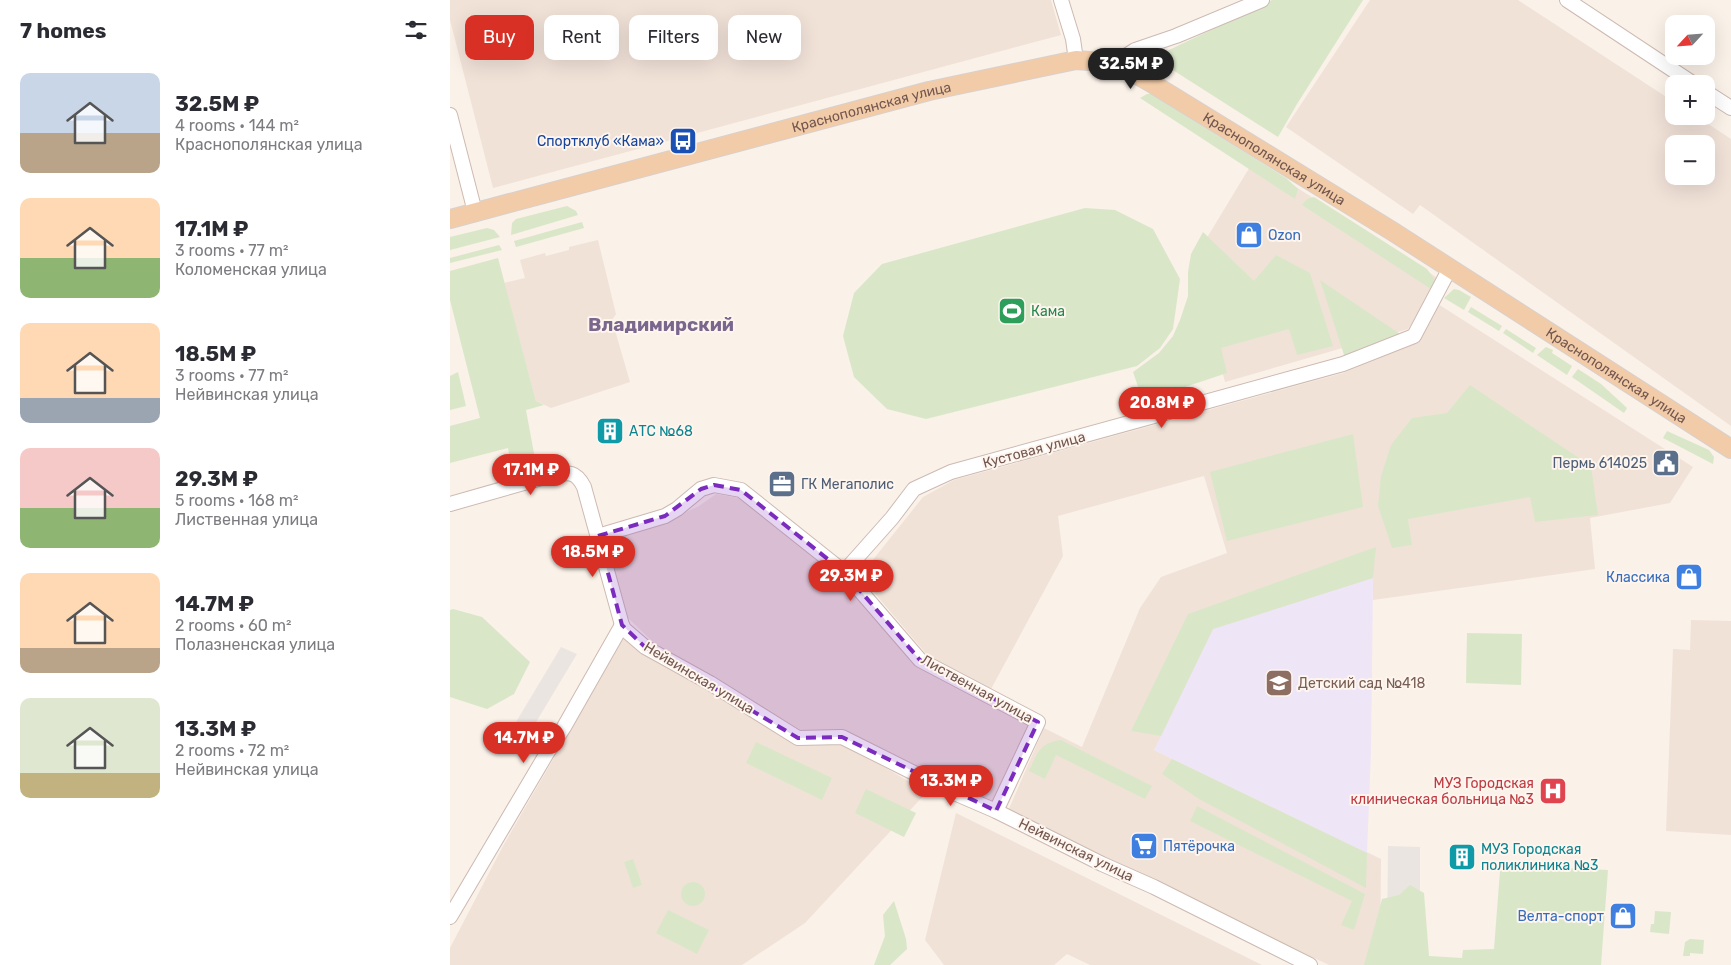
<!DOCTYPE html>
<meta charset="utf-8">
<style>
:root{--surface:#fff;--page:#f2f2f3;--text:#2b2b33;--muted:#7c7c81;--accent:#d93025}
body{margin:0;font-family:Rubik,sans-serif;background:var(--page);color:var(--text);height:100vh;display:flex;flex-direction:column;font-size:19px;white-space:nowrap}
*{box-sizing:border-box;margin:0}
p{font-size:16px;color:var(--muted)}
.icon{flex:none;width:28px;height:28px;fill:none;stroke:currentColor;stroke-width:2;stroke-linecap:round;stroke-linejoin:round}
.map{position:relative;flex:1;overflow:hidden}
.side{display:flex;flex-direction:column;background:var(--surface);width:450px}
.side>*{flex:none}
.top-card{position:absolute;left:15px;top:15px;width:475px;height:45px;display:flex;gap:10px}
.needle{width:32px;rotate:244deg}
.tools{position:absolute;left:1215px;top:15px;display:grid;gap:10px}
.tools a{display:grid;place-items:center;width:50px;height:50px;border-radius:10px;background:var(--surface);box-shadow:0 5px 20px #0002;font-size:25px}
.price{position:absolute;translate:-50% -42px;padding:0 11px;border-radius:18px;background:var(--accent);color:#fff;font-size:16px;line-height:32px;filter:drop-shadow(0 1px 2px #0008)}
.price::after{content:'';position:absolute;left:50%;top:30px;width:15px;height:11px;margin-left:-8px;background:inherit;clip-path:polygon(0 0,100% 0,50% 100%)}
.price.on{background:#222;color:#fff}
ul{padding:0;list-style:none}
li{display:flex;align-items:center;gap:15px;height:125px;padding:0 20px}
li span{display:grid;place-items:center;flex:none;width:140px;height:100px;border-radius:10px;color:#555}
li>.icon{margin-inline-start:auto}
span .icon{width:60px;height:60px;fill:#fffc;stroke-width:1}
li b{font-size:21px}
h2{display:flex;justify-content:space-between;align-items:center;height:60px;padding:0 20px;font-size:21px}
.chip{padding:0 18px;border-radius:10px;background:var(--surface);box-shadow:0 5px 20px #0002;font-size:18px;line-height:45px}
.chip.on{background:var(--accent);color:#fff}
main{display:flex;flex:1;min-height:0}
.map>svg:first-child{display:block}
</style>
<main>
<section class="side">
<h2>7 homes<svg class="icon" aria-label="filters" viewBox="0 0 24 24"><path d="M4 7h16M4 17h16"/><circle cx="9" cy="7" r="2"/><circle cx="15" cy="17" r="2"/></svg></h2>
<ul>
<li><span style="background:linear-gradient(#c9d6e8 60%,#b9a48a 0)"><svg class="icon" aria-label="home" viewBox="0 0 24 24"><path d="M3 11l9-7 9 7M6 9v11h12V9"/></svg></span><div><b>32.5M ₽</b><p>4 rooms · 144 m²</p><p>Краснополянская улица</p></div></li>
<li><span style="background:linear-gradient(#ffd9b3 60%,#8fb573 0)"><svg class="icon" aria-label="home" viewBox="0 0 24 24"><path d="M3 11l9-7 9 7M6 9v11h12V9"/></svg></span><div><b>17.1M ₽</b><p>3 rooms · 77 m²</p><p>Коломенская улица</p></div></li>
<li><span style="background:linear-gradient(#ffd9b3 75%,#9aa5b1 0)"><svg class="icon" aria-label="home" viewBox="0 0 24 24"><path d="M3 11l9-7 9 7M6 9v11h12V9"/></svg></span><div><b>18.5M ₽</b><p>3 rooms · 77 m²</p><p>Нейвинская улица</p></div></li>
<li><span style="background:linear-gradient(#f6c9c9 60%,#8fb573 0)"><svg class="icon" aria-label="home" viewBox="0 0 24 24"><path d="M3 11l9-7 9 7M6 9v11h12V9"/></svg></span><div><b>29.3M ₽</b><p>5 rooms · 168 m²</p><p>Лиственная улица</p></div></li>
<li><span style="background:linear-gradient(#ffd9b3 75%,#b9a48a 0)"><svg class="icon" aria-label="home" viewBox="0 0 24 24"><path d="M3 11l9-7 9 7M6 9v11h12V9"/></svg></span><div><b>14.7M ₽</b><p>2 rooms · 60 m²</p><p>Полазненская улица</p></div></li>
<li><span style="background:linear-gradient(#dfe7d0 75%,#c2b280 0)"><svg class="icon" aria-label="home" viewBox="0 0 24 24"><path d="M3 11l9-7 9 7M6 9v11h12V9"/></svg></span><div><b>13.3M ₽</b><p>2 rooms · 72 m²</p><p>Нейвинская улица</p></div></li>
</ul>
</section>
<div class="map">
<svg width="1281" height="965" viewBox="0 0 1281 965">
<rect width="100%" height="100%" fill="#faf1e8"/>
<g fill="#f1e2d8" fill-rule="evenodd">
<polygon points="0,0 601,0 611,35 43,188 0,20"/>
<path d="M920 0H1068L1224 102V116H1246L1281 139V426L970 205 963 214 836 127ZM1224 144H1256V176H1224Z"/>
<polygon points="804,160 989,279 958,329 775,382 765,344 752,246"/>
<polygon points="148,240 166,314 162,320 180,382 101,408 86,401 54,283 75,278 70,260 95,253 96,256 119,250 119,247"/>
<polygon points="988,304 1243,467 1220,503 1140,518 1145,569 923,600 923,578 704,750 931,859 930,959 1096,965 879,965 558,811 594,728 632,747 690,608 711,577 777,553 754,476 608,516 613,556 541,689 479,657 410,576 473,497 504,480 893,373 969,342"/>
<polygon points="266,494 289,498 391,579 468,665 580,724 542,805 386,731 351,730 202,641 178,618 165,576 157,540 217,521 249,506"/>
<polygon points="1241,620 1281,621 1281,835 1216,831 1223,649 1240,650"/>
<polygon points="175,635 348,738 386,739 477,792 355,923 292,965 0,965 0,948 53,846"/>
<polygon points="506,813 812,965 640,965 617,954 604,965 494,965 475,940"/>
</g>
<g fill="#ebe5e1">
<polygon points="111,647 127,654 70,749 54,742"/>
<polygon points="938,846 970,847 970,933 937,933"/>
</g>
<polygon fill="#eee5f7" points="923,578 921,751 917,853 704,750 763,629"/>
<g fill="#d9e7c8">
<path d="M822 0H913L847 104 828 137 704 58C743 37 784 21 822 0Z"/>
<polygon points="697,94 701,94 836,178 848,189 845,199 690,98"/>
<polygon points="864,197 977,269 985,280 981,289 852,205 857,199"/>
<polygon points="117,206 126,211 128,215 61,235 62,223 66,219"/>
<polygon points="635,208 665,210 703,229 730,279 723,329 710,348 687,366 476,419 437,409 404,377 393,336 404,293 432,264"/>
<polygon points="132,222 134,228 66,247 64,241"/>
<polygon points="37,228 44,230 50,237 0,250 0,237"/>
<polygon points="753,232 804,281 826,255 860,273 883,346 847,355 839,329 771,348 777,373 693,401 683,372 709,353 723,336 730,320 738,296 738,272 741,254"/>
<polygon points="49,245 52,250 0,263 0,258"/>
<polygon points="48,258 86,401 94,405 76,410 85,459 61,466 58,448 0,463 0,426 30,418 0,300 0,271"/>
<polygon points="870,280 953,336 895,358"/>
<polygon points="1004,289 1009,290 1021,297 1014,310 994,298"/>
<polygon points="1021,307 1052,326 1049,331 1018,312"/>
<polygon points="1056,329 1086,348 1083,353 1053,333"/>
<polygon points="1096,347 1103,350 1102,353 1122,366 1117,375 1087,355"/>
<polygon points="1128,369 1151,384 1177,408 1174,413 1122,377"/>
<polygon points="8,372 16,406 0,410 0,376"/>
<polygon points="1020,385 1141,466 1148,515 1085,522 1080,497 958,519 962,545 942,548 928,506 931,476 941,445 962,418 997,413"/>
<polygon points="1217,431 1259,450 1264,457 1263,464 1213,438"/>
<polygon points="903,434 913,507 777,541 760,472"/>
<polygon points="926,547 923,578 763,629 711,736 681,731 738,614"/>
<polygon points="3,609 32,617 80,662 64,694 37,709 0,697 0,610"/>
<polygon points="1017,633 1072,634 1071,685 1016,683"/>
<path d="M611 740 702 786 695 799 606 755 595 779 579 771C587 754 589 743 611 740Z"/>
<polygon points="306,742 382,778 372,800 296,763"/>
<polygon points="722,759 917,853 916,888 749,799 712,774"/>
<polygon points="416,789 466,813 454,837 405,813"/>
<polygon points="747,806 915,894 904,930 891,925 902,901 740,821"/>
<polygon points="183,859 192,885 183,888 174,862"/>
<polygon points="1057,865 1158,870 1151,965 914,965 932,899 949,895 960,885 974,893 979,956 1012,958 1013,950 1044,949 1050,871"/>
<circle cx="243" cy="894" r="12"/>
<polygon points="444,901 456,939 457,949 440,965 424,965 435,936 433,915"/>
<polygon points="218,910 259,930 247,954 206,933"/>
<polygon points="1205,911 1221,912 1219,934 1200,932 1201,924 1204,924"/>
<polygon points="1240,939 1254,940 1253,954 1240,953 1240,956 1233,956 1235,942"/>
</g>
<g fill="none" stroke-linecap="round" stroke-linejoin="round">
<g stroke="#cdbab2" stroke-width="16">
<g id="minor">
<polyline points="611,0 623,39 626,60"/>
<polyline points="1117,0 1244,84"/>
<polyline points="665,63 685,50 726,36 812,0"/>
<polyline points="1256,92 1281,108"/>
<polyline points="0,115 25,212"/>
<path d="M0 504 102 475C119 472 126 471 134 487L172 625 174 629 195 647 260 683 348 738 392 737 502 792 546 811 652 864 704 887 860 965"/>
<polyline points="148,536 215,516 227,509 251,489 264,485 291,490 394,572 470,660 588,722 546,811"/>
<polyline points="394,572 442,518 464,489 501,472 893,364 964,336 1000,268"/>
<polyline points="0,917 97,753 114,727 172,625"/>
</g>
</g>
<g stroke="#d8d0ce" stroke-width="20">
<g id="major">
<path id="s1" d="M0 219 479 91 626 60 665 63 698 81 942 231 1281 449"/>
</g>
</g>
<use href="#minor" stroke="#fff" stroke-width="14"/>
<use href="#major" stroke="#f2cca8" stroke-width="18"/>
</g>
<path fill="#7b2cbf" fill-opacity="0.2" stroke="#7b2cbf" stroke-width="4" stroke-dasharray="10 6" stroke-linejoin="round" d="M264 485 291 490 394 572 470 660 588 722 546 811 392 737 348 738 195 647 172 625 148 536 215 516 251 489Z"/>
<defs>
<g id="bus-square" transform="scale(1.4375)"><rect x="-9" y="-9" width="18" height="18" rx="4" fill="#1a4fb4" stroke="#fdf5ee"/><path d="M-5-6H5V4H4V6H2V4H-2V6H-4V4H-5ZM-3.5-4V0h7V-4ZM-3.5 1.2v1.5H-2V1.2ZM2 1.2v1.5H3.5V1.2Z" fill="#fff"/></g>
<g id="shop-square" transform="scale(1.4375)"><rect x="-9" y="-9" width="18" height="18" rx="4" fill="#3f7fe0" stroke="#fdf5ee"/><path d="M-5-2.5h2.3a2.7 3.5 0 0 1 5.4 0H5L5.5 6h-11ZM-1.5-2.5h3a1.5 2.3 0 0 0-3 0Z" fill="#fff"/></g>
<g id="stadium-square" transform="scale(1.4375)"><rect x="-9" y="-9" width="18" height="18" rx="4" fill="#2e9e5b" stroke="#fdf5ee"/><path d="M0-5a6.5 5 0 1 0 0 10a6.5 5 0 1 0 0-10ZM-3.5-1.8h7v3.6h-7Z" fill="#fff"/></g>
<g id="building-square" transform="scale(1.4375)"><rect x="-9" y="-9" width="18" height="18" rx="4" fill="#0f9aa8" stroke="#fdf5ee"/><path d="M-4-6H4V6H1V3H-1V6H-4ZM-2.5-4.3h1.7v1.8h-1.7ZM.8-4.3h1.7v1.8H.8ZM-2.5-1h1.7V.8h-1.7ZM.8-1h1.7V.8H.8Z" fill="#fff"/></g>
<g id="civic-square" transform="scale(1.4375)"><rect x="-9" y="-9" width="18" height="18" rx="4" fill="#5c6f8a" stroke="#fdf5ee"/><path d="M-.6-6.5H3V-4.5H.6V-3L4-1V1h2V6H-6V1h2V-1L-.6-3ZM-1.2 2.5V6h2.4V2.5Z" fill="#fff"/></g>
<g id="office-square" transform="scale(1.4375)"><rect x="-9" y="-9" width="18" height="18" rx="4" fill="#5c6f8a" stroke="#fdf5ee"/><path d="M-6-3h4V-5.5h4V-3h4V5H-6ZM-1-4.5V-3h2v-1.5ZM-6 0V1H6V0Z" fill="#fff"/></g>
<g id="school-square" transform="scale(1.4375)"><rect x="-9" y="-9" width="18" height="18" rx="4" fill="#8d6e63" stroke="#fdf5ee"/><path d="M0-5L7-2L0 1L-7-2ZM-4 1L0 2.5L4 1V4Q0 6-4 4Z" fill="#fff"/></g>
<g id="hospital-square" transform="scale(1.4375)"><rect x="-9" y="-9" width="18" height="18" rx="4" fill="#e0444e" stroke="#fdf5ee"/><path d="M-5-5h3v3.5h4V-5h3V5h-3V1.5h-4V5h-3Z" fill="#fff"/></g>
<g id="supermarket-square" transform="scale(1.4375)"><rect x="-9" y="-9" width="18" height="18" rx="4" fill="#3f7fe0" stroke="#fdf5ee"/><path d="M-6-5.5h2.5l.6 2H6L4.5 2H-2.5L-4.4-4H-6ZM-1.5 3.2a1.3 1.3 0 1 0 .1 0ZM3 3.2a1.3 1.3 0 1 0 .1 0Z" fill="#fff"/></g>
</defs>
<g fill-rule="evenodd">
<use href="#bus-square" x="233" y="141"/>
<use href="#shop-square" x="799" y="235"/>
<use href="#stadium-square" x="562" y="311"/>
<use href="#building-square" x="160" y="431"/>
<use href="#civic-square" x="1216" y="463"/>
<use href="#office-square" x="332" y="484"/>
<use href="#shop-square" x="1239" y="577"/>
<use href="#school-square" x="829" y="683"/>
<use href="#hospital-square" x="1103" y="791"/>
<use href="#supermarket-square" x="694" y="846"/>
<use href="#building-square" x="1012" y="857"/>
<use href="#shop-square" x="1173" y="916"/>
</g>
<g text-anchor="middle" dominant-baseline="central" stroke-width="4" stroke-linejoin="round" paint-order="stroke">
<g font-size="14" fill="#72564f" stroke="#fdf5ee">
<text stroke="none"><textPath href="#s1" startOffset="436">Краснополянская улица</textPath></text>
<text stroke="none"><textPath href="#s1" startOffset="871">Краснополянская улица</textPath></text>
<text stroke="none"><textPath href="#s1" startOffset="1276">Краснополянская улица</textPath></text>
<text transform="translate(584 450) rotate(-15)">Кустовая улица</text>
<text transform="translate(249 678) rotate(31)">Нейвинская улица</text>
<text transform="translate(527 689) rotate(29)">Лиственная улица</text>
<text transform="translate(626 850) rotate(26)">Нейвинская улица</text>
</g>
<g font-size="14" fill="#164399" stroke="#fdf5ee" text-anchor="end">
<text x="214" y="141">Спортклуб «Кама»</text>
</g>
<g font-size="14" fill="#366cbe" stroke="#fdf5ee" text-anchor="start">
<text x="818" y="235">Ozon</text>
<text x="1220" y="577" text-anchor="end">Классика</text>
<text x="713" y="846">Пятёрочка</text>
<text x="1154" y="916" text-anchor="end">Велта-спорт</text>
</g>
<g font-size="14" fill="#27864d" stroke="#fdf5ee" text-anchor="start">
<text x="581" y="311">Кама</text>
</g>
<g font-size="14" fill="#0d838f" stroke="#fdf5ee" text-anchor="start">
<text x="179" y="431">АТС №68</text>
<text x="1031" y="849">МУЗ Городская<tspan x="1031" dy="16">поликлиника №3</tspan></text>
</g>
<g font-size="14" fill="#4e5e75" stroke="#fdf5ee" text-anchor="end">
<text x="1197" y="463">Пермь 614025</text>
<text x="351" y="484" text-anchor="start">ГК Мегаполис</text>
</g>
<g font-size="14" fill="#785e54" stroke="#fdf5ee" text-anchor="start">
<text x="848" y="683">Детский сад №418</text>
</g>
<g font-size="14" fill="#be3a42" stroke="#fdf5ee" text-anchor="end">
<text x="1084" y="783">МУЗ Городская<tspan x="1084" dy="16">клиническая больница №3</tspan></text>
</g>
<g font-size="19" font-weight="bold" fill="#7b668d" stroke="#fdf5ee">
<text x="211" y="324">Владимирский</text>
</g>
</g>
</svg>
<div class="tools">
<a><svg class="needle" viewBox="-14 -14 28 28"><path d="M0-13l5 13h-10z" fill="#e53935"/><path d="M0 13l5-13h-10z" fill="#7c7c81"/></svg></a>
<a>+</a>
<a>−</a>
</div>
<b class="price on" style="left:681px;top:90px">32.5M ₽</b>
<b class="price" style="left:712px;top:429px">20.8M ₽</b>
<b class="price" style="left:81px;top:496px">17.1M ₽</b>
<b class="price" style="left:143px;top:578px">18.5M ₽</b>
<b class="price" style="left:401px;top:602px">29.3M ₽</b>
<b class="price" style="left:74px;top:764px">14.7M ₽</b>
<b class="price" style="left:501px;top:807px">13.3M ₽</b>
<div class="top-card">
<a class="chip on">Buy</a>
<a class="chip">Rent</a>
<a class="chip">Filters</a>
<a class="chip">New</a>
</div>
</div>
</main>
